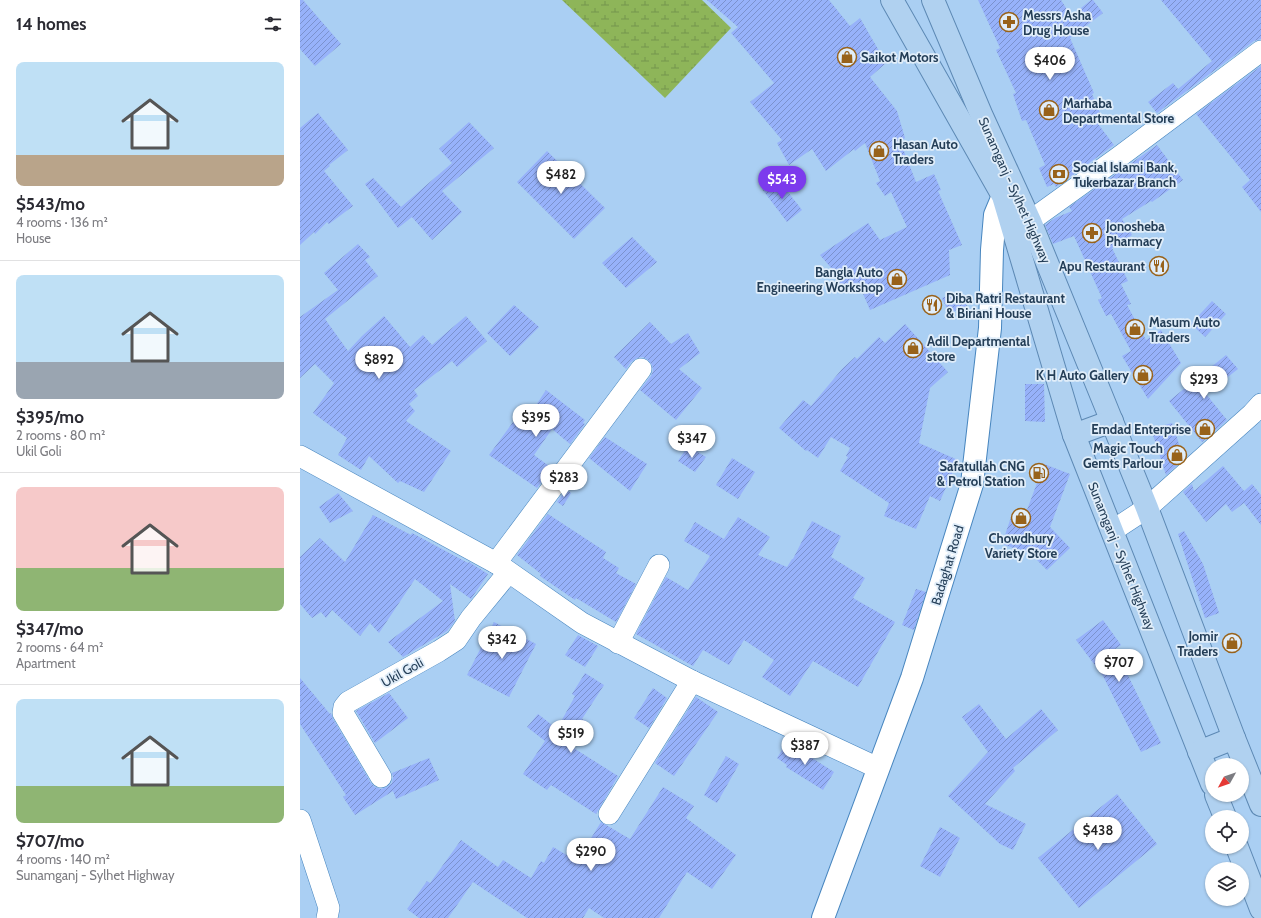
<!DOCTYPE html>
<meta charset="utf-8">
<style>
:root{--surface:#fff;--page:#f7f7f7;--text:#2b2b33;--muted:#7c7c81;--line:#e1e1e2;--accent:#7c3aed}
body{margin:0;font-family:Cabin,sans-serif;background:var(--page);color:var(--text);height:100vh;display:flex;flex-direction:column;font-size:15px;white-space:nowrap}
*{box-sizing:border-box;margin:0}
p{font-size:13px;color:var(--muted)}
.icon{flex:none;width:22px;height:22px;fill:none;stroke:currentColor;stroke-width:2;stroke-linecap:round;stroke-linejoin:round}
.map{position:relative;flex:1;overflow:hidden}
.side{display:flex;flex-direction:column;background:var(--surface);width:300px}
.side>*{flex:none}
.needle{width:26px;rotate:230deg}
.tools{position:absolute;left:905px;top:758px;display:grid;gap:8px}
.tools a{display:grid;place-items:center;width:44px;height:44px;border-radius:50%;background:var(--surface);box-shadow:0 1px 3px #0004;font-size:20px}
.price{position:absolute;translate:-50% -34px;padding:0 9px;border-radius:14px;background:#fff;color:#222;font-size:13px;line-height:26px;filter:drop-shadow(0 1px 2px #0008)}
.price::after{content:'';position:absolute;left:50%;top:24px;width:12px;height:9px;margin-left:-6px;background:inherit;clip-path:polygon(0 0,100% 0,50% 100%)}
.price.on{background:var(--accent);color:#fff}
ul{padding:0;list-style:none}
li{display:grid;align-content:center;gap:8px;height:212px;padding:0 16px}
li+li{border-top:1px solid var(--line)}
li span{display:grid;place-items:center;height:124px;border-radius:8px;color:#555}
li>.icon{margin-inline-start:auto}
span .icon{width:72px;height:72px;fill:#fffc;stroke-width:1}
li b{font-size:17px}
h2{display:flex;justify-content:space-between;align-items:center;height:48px;padding:0 16px;font-size:17px}
main{display:flex;flex:1;min-height:0}
.map>svg:first-child{display:block}
</style>
<main>
<section class="side">
<h2>14 homes<svg class="icon" aria-label="filters" viewBox="0 0 24 24"><path d="M4 7h16M4 17h16"/><circle cx="9" cy="7" r="2"/><circle cx="15" cy="17" r="2"/></svg></h2>
<ul>
<li><span style="background:linear-gradient(#bfe0f5 75%,#b9a48a 0)"><svg class="icon" aria-label="home" viewBox="0 0 24 24"><path d="M3 11l9-7 9 7M6 9v11h12V9"/></svg></span><div><b>$543/mo</b><p>4 rooms · 136 m²</p><p>House</p></div></li>
<li><span style="background:linear-gradient(#bfe0f5 70%,#9aa5b1 0)"><svg class="icon" aria-label="home" viewBox="0 0 24 24"><path d="M3 11l9-7 9 7M6 9v11h12V9"/></svg></span><div><b>$395/mo</b><p>2 rooms · 80 m²</p><p>Ukil Goli</p></div></li>
<li><span style="background:linear-gradient(#f6c9c9 65%,#8fb573 0)"><svg class="icon" aria-label="home" viewBox="0 0 24 24"><path d="M3 11l9-7 9 7M6 9v11h12V9"/></svg></span><div><b>$347/mo</b><p>2 rooms · 64 m²</p><p>Apartment</p></div></li>
<li><span style="background:linear-gradient(#bfe0f5 70%,#8fb573 0)"><svg class="icon" aria-label="home" viewBox="0 0 24 24"><path d="M3 11l9-7 9 7M6 9v11h12V9"/></svg></span><div><b>$707/mo</b><p>4 rooms · 140 m²</p><p>Sunamganj - Sylhet Highway</p></div></li>
</ul>
</section>
<div class="map">
<svg width="961" height="918" viewBox="0 0 961 918">
<defs>
<pattern id="wetland-marsh" width="20" height="14" patternUnits="userSpaceOnUse"><rect width="20" height="14" fill="#8eb559"/><path d="M1 5h8M5 5V1M11 12h8M15 12V8" fill="none" stroke="#74954c"/></pattern>
<pattern id="building-hatch" width="6" height="6" patternUnits="userSpaceOnUse"><rect width="6" height="6" fill="#97b2fa"/><path d="M-1 1l2-2M0 6l6-6M5 7l2-2" fill="none" stroke="#7b92cd"/></pattern>
</defs>
<rect width="100%" height="100%" fill="#aacff3"/>
<polygon fill="url(#wetland-marsh)" points="262,0 402,0 431,28 365,98"/>
<g fill="url(#building-hatch)">
<polygon points="0,0 3,0 41,44 15,66 0,49"/>
<polygon points="407,0 529,0 550,26 560,18 586,63 570,77 597,111 605,138 600,141 616,182 634,174 641,190 638,191 662,245 649,250 650,275 570,310 558,282 542,291 535,278 538,276 520,255 568,223 580,240 607,227 591,192 585,196 576,183 580,181 565,143 555,151 554,149 526,171 512,149 489,165 477,143 482,140 450,102 474,83 431,33 438,27"/>
<polygon points="678,0 761,0 771,16 791,0 793,0 803,13 770,38 794,93 792,94 804,122 798,124 814,145 756,187 754,184 747,187 739,168 745,165 726,120 722,121 713,94 716,93 696,50 700,48"/>
<polygon points="861,0 961,0 961,39 954,41 857,113 848,102 873,83 878,89 912,61"/>
<polygon points="961,66 961,212 942,187 950,180 896,114"/>
<polygon points="18,113 48,150 29,165 30,166 24,171 53,206 29,224 27,222 15,234 14,232 0,245 0,128"/>
<polygon points="169,122 194,148 142,191 162,212 132,240 112,217 98,228 65,184 73,178 106,212 101,207 152,163 139,149"/>
<polygon points="857,145 883,180 852,202 851,201 822,219 832,235 812,248 828,281 821,284 831,304 827,305 846,340 861,330 881,363 848,399 822,356 831,351 811,314 806,316 798,300 802,298 774,236 753,244 745,225 755,218 772,211 769,207"/>
<polygon points="247,151 305,208 274,239 217,182"/>
<polygon points="477,178 502,210 487,222 462,189"/>
<polygon points="332,237 357,262 326,288 302,263"/>
<polygon points="58,244 70,257 65,260 78,276 25,319 48,351 62,336 84,316 110,347 123,335 132,345 166,316 187,341 157,367 152,361 114,390 118,396 109,404 115,411 106,421 151,451 124,492 100,481 98,483 69,456 61,470 38,455 47,438 13,413 34,383 15,364 0,378 0,317 38,290 24,273"/>
<polygon points="660,291 667,306 649,313 642,298"/>
<polygon points="912,301 926,314 905,337 891,324"/>
<polygon points="214,305 239,327 210,356 187,333"/>
<polygon points="350,322 371,344 388,333 400,353 379,369 402,388 376,420 340,390 351,376 353,371 352,365 348,360 343,357 337,358 331,362 326,369 314,357"/>
<polygon points="605,324 648,372 630,388 619,443 658,460 640,501 630,496 616,529 584,516 589,503 540,471 548,457 546,456 550,448 531,437 518,458 507,450 506,451 479,428 503,400 511,406 542,369 555,357 557,359 579,337 585,343"/>
<polygon points="926,355 938,369 906,394 927,420 902,442 869,401"/>
<polygon points="725,384 744,384 745,422 725,421"/>
<polygon points="246,390 285,420 283,423 285,424 270,444 252,429 234,455 249,466 243,476 245,477 237,488 189,455 213,422 221,428"/>
<polygon points="872,423 884,459 866,475 851,429"/>
<polygon points="305,437 347,464 330,491 289,458"/>
<polygon points="388,446 406,457 395,472 378,461"/>
<polygon points="432,458 455,472 438,499 416,485"/>
<polygon points="744,464 770,474 750,527 770,548 747,570 731,554 702,544 712,514 724,518"/>
<polygon points="923,466 944,491 952,484 961,495 961,525 944,503 932,512 926,504 906,522 883,492 892,484 894,491"/>
<polygon points="266,490 271,493 263,506 257,502"/>
<polygon points="38,493 53,511 30,523 19,507"/>
<polygon points="248,514 306,552 303,558 319,568 316,573 336,584 316,622 276,598 275,600 240,576 241,574 217,555"/>
<polygon points="73,515 111,535 112,533 168,563 169,562 188,574 171,599 150,584 155,621 147,631 103,657 88,642 143,601 115,579 79,633 70,623 60,636 32,610 26,618 21,612 12,618 0,604 0,557 20,538 45,562"/>
<polygon points="438,517 470,537 458,555 487,567 492,559 493,559 512,521 541,536 531,557 565,578 553,598 595,622 558,687 513,661 490,696 462,677 474,660 444,640 429,665 403,650 393,666 336,634 366,577 388,590 410,556 384,541 395,522 424,539"/>
<polygon points="884,531 903,564 919,613 905,618 878,534"/>
<polygon points="616,589 626,592 614,630 602,625"/>
<polygon points="803,620 821,645 815,649 861,743 841,752 803,676 776,640"/>
<polygon points="194,622 236,644 209,697 167,675"/>
<polygon points="278,635 298,646 285,667 265,655"/>
<polygon points="285,673 304,685 282,719 286,721 272,747 318,776 296,814 251,785 247,790 223,774 245,741 227,727 238,714 257,729 275,696 272,694"/>
<polygon points="0,678 30,714 31,713 33,719 71,783 75,787 81,789 87,787 92,783 93,777 92,773 129,758 139,780 96,799 93,791 55,815 43,797 46,795 0,724"/>
<polygon points="353,688 367,698 349,728 334,718"/>
<polygon points="89,693 108,718 75,743 56,711"/>
<polygon points="396,697 418,712 374,776 355,763"/>
<polygon points="679,704 706,739 741,709 758,730 713,768 715,771 685,804 726,824 713,850 700,844 648,796 688,752 662,717"/>
<polygon points="487,742 534,772 523,790 486,767 487,765 477,758"/>
<polygon points="426,756 439,764 417,803 404,795"/>
<polygon points="363,787 394,806 386,818 436,855 412,889 387,872 359,918 304,918 289,908 283,918 227,918 173,882 148,918 119,918 107,909 127,881 130,883 161,840 198,867 203,860 231,878 241,861 244,863 253,847 277,861 301,822 330,839"/>
<polygon points="817,794 857,844 779,908 738,858"/>
<polygon points="640,827 660,838 640,877 620,866"/>
</g>
<g fill="none" stroke-linecap="round" stroke-linejoin="round">
<g stroke="#4886bf" stroke-width="22">
<g id="minor">
<polyline points="730,221 819,157 961,51"/>
<polyline points="0,456 196,563 282,623 392,681 578,768"/>
<polyline points="812,531 847,508 952,414 961,404"/>
<polyline points="196,563 341,369"/>
<polyline points="318,643 359,565"/>
<polyline points="81,777 43,713 44,707 48,702 139,651 156,640 171,618 208,573"/>
<polyline points="309,814 392,681"/>
<polyline points="0,820 29,908 27,918"/>
</g>
</g>
<g stroke="#4886bf" stroke-width="24">
<polyline id="secondary" points="523,918 612,678 672,484 690,328 692,250 695,215 703,196 712,186"/>
</g>
<g stroke="#5d89b4" stroke-width="24">
<g id="primary">
<polyline points="592,0 703,196 774,435 912,784"/>
<polyline points="633,0 681,114 730,221 802,397 847,508 934,738 961,805"/>
<polyline points="774,435 812,421"/>
<polyline points="899,752 934,738"/>
<polyline points="916,795 925,817"/>
<polyline points="937,847 961,909"/>
</g>
</g>
<use href="#minor" stroke="#fff" stroke-width="21"/>
<use href="#secondary" stroke="#fff" stroke-width="22"/>
<use href="#primary" stroke="#b0d1f0" stroke-width="22"/>
</g>
<defs>
<g id="pharmacy-ring" transform="scale(1)"><circle r="9.5" fill="#e0edf9" stroke="#98621a" stroke-width="1.5"/><path d="M-2-6h4v4h4v4h-4v4h-4v-4h-4v-4h4Z" fill="#98621a"/></g>
<g id="shop-ring" transform="scale(1)"><circle r="9.5" fill="#e0edf9" stroke="#98621a" stroke-width="1.5"/><path d="M-5-2.5h2.3a2.7 3.5 0 0 1 5.4 0H5L5.5 6h-11ZM-1.5-2.5h3a1.5 2.3 0 0 0-3 0Z" fill="#98621a"/></g>
<g id="bank-ring" transform="scale(1)"><circle r="9.5" fill="#e0edf9" stroke="#98621a" stroke-width="1.5"/><path d="M-6-4H6V4H-6ZM0-2.3a2.3 2.3 0 1 0 0 4.6a2.3 2.3 0 1 0 0-4.6Z" fill="#98621a"/></g>
<g id="restaurant-ring" transform="scale(1)"><circle r="9.5" fill="#e0edf9" stroke="#98621a" stroke-width="1.5"/><path d="M-5-6h1v4h1v-4h1v4h1v-4h1v5L-1.5 .5V6h-2V.5L-5-1ZM5-6V6H3V1.5H1.5Q1.5-4 5-6Z" fill="#98621a"/></g>
<g id="fuel-ring" transform="scale(1)"><circle r="9.5" fill="#e0edf9" stroke="#98621a" stroke-width="1.5"/><path d="M-5.5-6h7V0h2V4h1.3V-2.5L3-4.5l.8-.8L6-3V5H2.5V1h-1V6h-7ZM-4.2-4.7v3.2H.2V-4.7Z" fill="#98621a"/></g>
</defs>
<g fill-rule="evenodd">
<use href="#pharmacy-ring" x="709" y="22"/>
<use href="#shop-ring" x="547" y="57"/>
<use href="#shop-ring" x="749" y="110"/>
<use href="#shop-ring" x="579" y="151"/>
<use href="#bank-ring" x="759" y="174"/>
<use href="#pharmacy-ring" x="792" y="233"/>
<use href="#restaurant-ring" x="859" y="266"/>
<use href="#shop-ring" x="597" y="279"/>
<use href="#restaurant-ring" x="632" y="305"/>
<use href="#shop-ring" x="835" y="329"/>
<use href="#shop-ring" x="613" y="348"/>
<use href="#shop-ring" x="843" y="375"/>
<use href="#shop-ring" x="905" y="429"/>
<use href="#shop-ring" x="877" y="455"/>
<use href="#fuel-ring" x="739" y="473"/>
<use href="#shop-ring" x="721" y="518"/>
<use href="#shop-ring" x="932" y="643"/>
</g>
<g text-anchor="middle" dominant-baseline="central" stroke-width="3.5" stroke-linejoin="round" paint-order="stroke">
<g font-size="13" font-weight="bold" fill="#243e57" stroke="#e0edf9" text-anchor="start">
<text x="723" y="15">Messrs Asha<tspan x="723" dy="15">Drug House</tspan></text>
<text x="561" y="57">Saikot Motors</text>
<text x="763" y="103">Marhaba<tspan x="763" dy="15">Departmental Store</tspan></text>
<text x="593" y="144">Hasan Auto<tspan x="593" dy="15">Traders</tspan></text>
<text x="773" y="167">Social Islami Bank,<tspan x="773" dy="15">Tukerbazar Branch</tspan></text>
<text x="806" y="226">Jonosheba<tspan x="806" dy="15">Pharmacy</tspan></text>
<text x="845" y="266" text-anchor="end">Apu Restaurant</text>
<text x="583" y="272" text-anchor="end">Bangla Auto<tspan x="583" dy="15">Engineering Workshop</tspan></text>
<text x="646" y="298">Diba Ratri Restaurant<tspan x="646" dy="15">&amp; Biriani House</tspan></text>
<text x="849" y="322">Masum Auto<tspan x="849" dy="15">Traders</tspan></text>
<text x="627" y="341">Adil Departmental<tspan x="627" dy="15">store</tspan></text>
<text x="829" y="375" text-anchor="end">K H Auto Gallery</text>
<text x="891" y="429" text-anchor="end">Emdad Enterprise</text>
<text x="863" y="448" text-anchor="end">Magic Touch<tspan x="863" dy="15">Gemts Parlour</tspan></text>
<text x="725" y="466" text-anchor="end">Safatullah CNG<tspan x="725" dy="15">&amp; Petrol Station</tspan></text>
<text x="721" y="538" text-anchor="middle">Chowdhury<tspan x="721" dy="15">Variety Store</tspan></text>
<text x="918" y="636" text-anchor="end">Jomir<tspan x="918" dy="15">Traders</tspan></text>
</g>
<g font-size="13" fill="#243e57" stroke="#e0edf9">
<text transform="translate(715 190) rotate(66)">Sunamganj - Sylhet Highway</text>
<text transform="translate(822 556) rotate(68)">Sunamganj - Sylhet Highway</text>
<text transform="translate(647 565) rotate(-73)">Badaghat Road</text>
<text transform="translate(102 672) rotate(-29)">Ukil Goli</text>
</g>
</g>
</svg>
<div class="tools">
<a><svg class="needle" viewBox="-14 -14 28 28"><path d="M0-13l5 13h-10z" fill="#e53935"/><path d="M0 13l5-13h-10z" fill="#7c7c81"/></svg></a>
<a><svg class="icon" aria-label="locate" viewBox="0 0 24 24"><circle cx="12" cy="12" r="6"/><path d="M12 2v4M12 18v4M2 12h4M18 12h4"/></svg></a>
<a><svg class="icon" aria-label="layers" viewBox="0 0 24 24"><path d="M12 4l9 5-9 5-9-5zM3 14l9 5 9-5"/></svg></a>
</div>
<b class="price" style="left:750px;top:81px">$406</b>
<b class="price" style="left:261px;top:195px">$482</b>
<b class="price on" style="left:482px;top:200px">$543</b>
<b class="price" style="left:79px;top:380px">$892</b>
<b class="price" style="left:904px;top:400px">$293</b>
<b class="price" style="left:236px;top:438px">$395</b>
<b class="price" style="left:392px;top:459px">$347</b>
<b class="price" style="left:264px;top:498px">$283</b>
<b class="price" style="left:202px;top:660px">$342</b>
<b class="price" style="left:819px;top:683px">$707</b>
<b class="price" style="left:271px;top:754px">$519</b>
<b class="price" style="left:505px;top:766px">$387</b>
<b class="price" style="left:798px;top:851px">$438</b>
<b class="price" style="left:291px;top:872px">$290</b>
</div>
</main>
